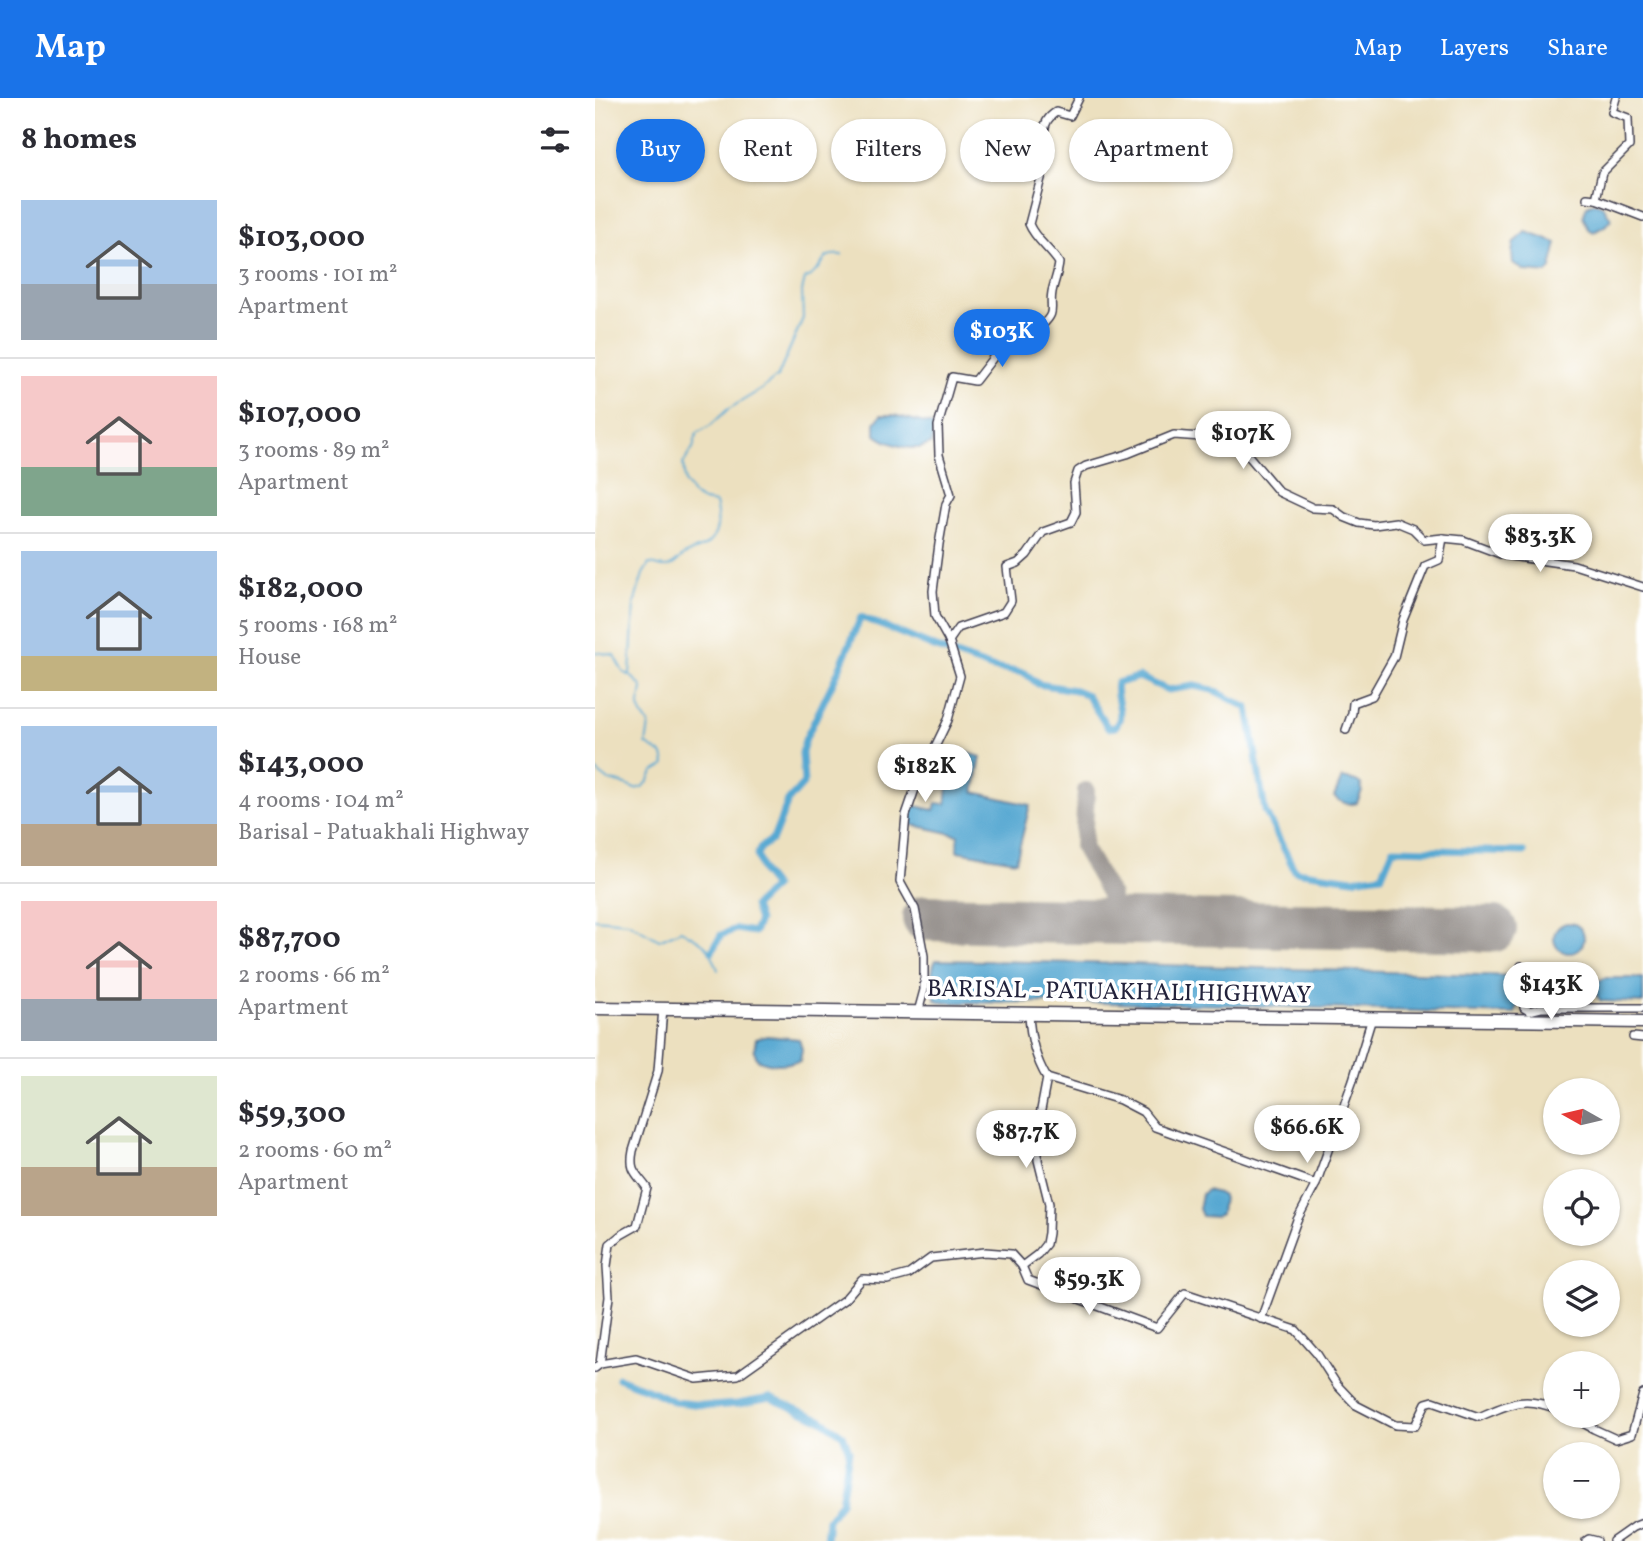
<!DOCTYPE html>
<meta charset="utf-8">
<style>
:root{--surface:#fff;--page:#f7f7f7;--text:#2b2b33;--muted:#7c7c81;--line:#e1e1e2;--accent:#1a73e8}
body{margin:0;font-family:Vollkorn,serif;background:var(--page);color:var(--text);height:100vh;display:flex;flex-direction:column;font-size:26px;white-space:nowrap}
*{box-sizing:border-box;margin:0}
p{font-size:23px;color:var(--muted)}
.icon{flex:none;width:38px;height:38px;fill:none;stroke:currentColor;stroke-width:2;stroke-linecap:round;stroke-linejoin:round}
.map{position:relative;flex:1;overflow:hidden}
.sheet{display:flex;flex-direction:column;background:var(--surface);width:595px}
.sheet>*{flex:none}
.banner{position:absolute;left:21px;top:21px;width:665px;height:63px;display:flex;gap:14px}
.needle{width:46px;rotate:278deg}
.tools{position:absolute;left:948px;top:980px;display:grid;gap:14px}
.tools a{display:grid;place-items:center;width:77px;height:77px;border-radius:50%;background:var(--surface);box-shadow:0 2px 5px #0004;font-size:35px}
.price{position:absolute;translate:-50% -60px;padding:0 16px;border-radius:24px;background:#fff;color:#222;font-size:23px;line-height:46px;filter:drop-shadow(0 2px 4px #0008)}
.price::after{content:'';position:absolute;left:50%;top:42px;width:21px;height:16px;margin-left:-10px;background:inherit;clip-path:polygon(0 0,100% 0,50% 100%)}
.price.current{background:var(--accent);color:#fff}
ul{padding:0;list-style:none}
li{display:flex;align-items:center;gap:21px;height:175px;padding:0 21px}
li+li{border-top:2px solid var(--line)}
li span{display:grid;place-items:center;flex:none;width:196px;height:140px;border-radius:0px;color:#555}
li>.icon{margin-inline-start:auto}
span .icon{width:84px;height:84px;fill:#fffc;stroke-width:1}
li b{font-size:30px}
h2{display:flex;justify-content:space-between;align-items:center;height:84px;padding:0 21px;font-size:30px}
.pill{padding:0 24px;border-radius:32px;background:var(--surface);box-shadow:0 2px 5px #0004;font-size:24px;line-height:63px}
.pill.current{background:var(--accent);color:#fff}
header{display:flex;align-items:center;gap:42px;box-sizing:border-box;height:98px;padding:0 35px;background:var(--accent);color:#fff}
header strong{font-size:33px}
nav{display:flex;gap:38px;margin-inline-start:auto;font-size:24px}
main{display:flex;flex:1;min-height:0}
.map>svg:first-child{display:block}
</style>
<header>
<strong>Map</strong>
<nav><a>Map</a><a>Layers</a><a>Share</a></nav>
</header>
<main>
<section class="sheet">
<h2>8 homes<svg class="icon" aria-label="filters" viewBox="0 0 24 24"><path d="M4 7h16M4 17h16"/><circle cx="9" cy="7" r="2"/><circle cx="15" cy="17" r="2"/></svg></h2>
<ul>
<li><span style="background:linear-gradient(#a9c7e8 60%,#9aa5b1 0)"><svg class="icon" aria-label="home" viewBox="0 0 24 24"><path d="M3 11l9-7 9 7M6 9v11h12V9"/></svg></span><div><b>$103,000</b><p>3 rooms · 101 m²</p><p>Apartment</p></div></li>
<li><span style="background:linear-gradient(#f6c9c9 65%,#7fa58c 0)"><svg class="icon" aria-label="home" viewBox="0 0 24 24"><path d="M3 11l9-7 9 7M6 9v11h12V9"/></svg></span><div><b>$107,000</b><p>3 rooms · 89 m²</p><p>Apartment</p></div></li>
<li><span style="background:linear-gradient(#a9c7e8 75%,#c2b280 0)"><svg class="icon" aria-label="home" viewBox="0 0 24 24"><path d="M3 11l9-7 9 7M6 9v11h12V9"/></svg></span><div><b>$182,000</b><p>5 rooms · 168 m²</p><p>House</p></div></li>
<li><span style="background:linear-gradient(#a9c7e8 70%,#b9a48a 0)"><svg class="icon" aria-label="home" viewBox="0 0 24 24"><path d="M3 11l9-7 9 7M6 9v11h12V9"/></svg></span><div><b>$143,000</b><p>4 rooms · 104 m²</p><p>Barisal - Patuakhali Highway</p></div></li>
<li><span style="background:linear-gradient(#f6c9c9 70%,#9aa5b1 0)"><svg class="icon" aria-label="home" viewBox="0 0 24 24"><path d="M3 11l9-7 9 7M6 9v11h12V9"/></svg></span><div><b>$87,700</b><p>2 rooms · 66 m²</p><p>Apartment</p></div></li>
<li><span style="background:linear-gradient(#dfe7d0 65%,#b9a48a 0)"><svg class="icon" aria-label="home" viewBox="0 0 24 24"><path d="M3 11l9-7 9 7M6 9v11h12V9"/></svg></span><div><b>$59,300</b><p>2 rooms · 60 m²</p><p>Apartment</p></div></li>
</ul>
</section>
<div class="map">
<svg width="1048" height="1443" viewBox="0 0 1048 1443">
<rect width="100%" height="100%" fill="#fff"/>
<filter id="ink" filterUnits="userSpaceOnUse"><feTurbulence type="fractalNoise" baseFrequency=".0143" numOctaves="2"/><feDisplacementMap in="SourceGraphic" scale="14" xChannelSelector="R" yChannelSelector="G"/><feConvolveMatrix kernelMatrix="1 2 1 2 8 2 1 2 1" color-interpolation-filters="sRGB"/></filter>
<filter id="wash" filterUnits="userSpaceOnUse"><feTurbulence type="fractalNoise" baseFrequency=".00686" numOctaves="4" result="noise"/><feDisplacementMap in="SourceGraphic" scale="28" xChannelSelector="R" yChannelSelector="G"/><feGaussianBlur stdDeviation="1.57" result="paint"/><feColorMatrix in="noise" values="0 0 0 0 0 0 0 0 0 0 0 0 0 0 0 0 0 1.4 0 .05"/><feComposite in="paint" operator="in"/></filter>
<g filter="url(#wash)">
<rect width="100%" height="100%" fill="#ece0bf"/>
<g fill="#57a8d2" stroke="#3c6586" stroke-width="2">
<polygon points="999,105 1008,108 1016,121 1010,128 999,134 994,131 988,119 992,108"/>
<polygon points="931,134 962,145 956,170 952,175 930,173 918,165 917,155 919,144"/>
<path d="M286 317H299L338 327 339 336 336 346C332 347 328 349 324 350 310 351 290 345 280 336V325Z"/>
<polygon points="359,651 386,659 379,694 435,707 421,763 362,753 363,737 313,726 317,707 339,712 341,705 351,706 353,689 350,688"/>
<path d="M747 680 761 683 766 686 767 693 762 705C754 708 745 704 739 699Z"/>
<circle cx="974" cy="840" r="15"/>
<path d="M341 862 539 866 918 878 922 881 924 905 920 915 915 916 633 907 451 904 350 905 341 902C336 890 335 873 341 862Z"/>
<polygon points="938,873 992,876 996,878 996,903 940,906 932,900 931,881"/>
<polygon points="1010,880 1048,880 1048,905 1006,903 1002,898 1004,883"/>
<path d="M172 938 204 941 207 951 205 963C190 967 176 968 162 961L159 952 161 941Z"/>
<polygon points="612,1092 623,1095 628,1098 626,1116 620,1119 607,1118 604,1111 607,1096"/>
</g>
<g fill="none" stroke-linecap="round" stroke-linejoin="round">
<g stroke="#57a8d2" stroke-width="2">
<polyline points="0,554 19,557 28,574 34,577"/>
<path d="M0 672 14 683 26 685 40 691 47 689 53 684 58 674 70 667 68 657 51 646 54 627C50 621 43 613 44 606 45 599 47 596 47 589L35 577 39 506 48 476 54 466C60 466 64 469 70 469 77 470 83 462 88 458 94 453 101 452 108 449 125 439 124 422 120 405L108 403 99 398 90 385 88 366 98 350 102 335 116 327 132 312 167 291 183 278 208 220 207 193 210 181C213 179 217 177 220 174 232 164 225 155 247 157"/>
<path d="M0 821 33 824 64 842 86 832C110 846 114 845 123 872"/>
</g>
<g stroke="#57a8d2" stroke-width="7">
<path d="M117 853 126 837 141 831 159 834 164 823 159 808 179 789 168 775 162 757 166 749 178 741 193 703 209 685 207 655 210 642 242 576 266 519 344 551 397 570 430 575 443 586 480 592 492 597 513 630 520 629C532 615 518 601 522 585L544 579 573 592 599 588 618 592 653 610 670 713 700 773 758 781 787 777 798 751 929 754"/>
<polyline points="23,1280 59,1294 80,1304 117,1308 143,1306 175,1300 227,1322 248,1337 254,1353 246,1404 233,1422 231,1442 232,1443"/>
</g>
<polyline stroke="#87817d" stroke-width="18" points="491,693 488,749 516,798 515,823"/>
<polyline stroke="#87817d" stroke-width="46" points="330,820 899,831"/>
</g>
</g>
<g filter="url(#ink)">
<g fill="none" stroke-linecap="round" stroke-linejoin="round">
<g stroke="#403e4f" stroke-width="10">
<g id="minor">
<polyline points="992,100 1001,101 1048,119"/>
<polyline points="1001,101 1007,75 1034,48 1033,20 1017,14 1021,0"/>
<polyline points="848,440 868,442 908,457 979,467 1048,489"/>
<polyline points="354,543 363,530 409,514 416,503 412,469 423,465 432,457 448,434 476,424 481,414 479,385 483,373 491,368 532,356 579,337 606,339 632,345 652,356 684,394 718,410 738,411 749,419 764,425 779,427 801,424 818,431 829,442 848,440 844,462 830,468 808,522 799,559 777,598 758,605 757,615 751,632"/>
<polyline points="926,868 929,910 934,913 946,910 1048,910"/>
<path d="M323 914 329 892V858L320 811 305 784 311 717 321 688 353 622 365 578 354 543 340 518 338 493 344 446 351 406 356 397 344 357 343 328 357 279 380 283 424 226 447 227C462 214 454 210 457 194 459 184 463 175 464 165 455 151 440 141 434 126L454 50C447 36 447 23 461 14L475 18 484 0"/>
<path d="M434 916C435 939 440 960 452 980L525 1002 548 1014 560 1029 721 1086"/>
<polyline points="1038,939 1048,940"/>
<polyline points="427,1168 443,1156 451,1146 453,1135 454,1106 443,1062 443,1028 452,980"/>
<polyline points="666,1221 702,1122 721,1086 758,982 777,920"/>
<path d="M5 1266 14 1199 12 1168 15 1146 26 1137 42 1128 52 1090C41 1075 34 1073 38 1053L63 973 68 910"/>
<path d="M0 1270 5 1266 41 1260 102 1281 143 1277 250 1201 267 1181 292 1182 314 1176 336 1160 390 1154 416 1156 427 1168 433 1182 562 1230 590 1195 701 1232 722 1256 742 1287 761 1307 800 1327 820 1328 831 1305 838 1303 884 1319C914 1306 929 1297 961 1311"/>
<polyline points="975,1318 999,1331 1021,1341 1037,1336 1048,1296"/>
<polyline points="991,1443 994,1441 1002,1443"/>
<polyline points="1018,1443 1038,1429 1048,1425"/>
</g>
</g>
<g stroke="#403e4f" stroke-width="15">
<polyline id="trunk" points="0,910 1048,924"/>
</g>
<use href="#minor" stroke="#fff" stroke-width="7"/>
<use href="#trunk" stroke="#fff" stroke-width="12"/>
</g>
</g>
<g text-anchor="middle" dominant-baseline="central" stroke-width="7" stroke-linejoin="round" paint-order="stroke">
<g font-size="24" fill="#22223b" stroke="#fff">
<text transform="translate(524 895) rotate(1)">BARISAL - PATUAKHALI HIGHWAY</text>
</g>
</g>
</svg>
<div class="tools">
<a><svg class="needle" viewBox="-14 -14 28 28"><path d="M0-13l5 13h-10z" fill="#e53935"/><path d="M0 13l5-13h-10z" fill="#7c7c81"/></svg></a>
<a><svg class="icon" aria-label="locate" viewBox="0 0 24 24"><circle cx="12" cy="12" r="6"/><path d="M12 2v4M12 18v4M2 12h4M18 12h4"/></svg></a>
<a><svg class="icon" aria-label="layers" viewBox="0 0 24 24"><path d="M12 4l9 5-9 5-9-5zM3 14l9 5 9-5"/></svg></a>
<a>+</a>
<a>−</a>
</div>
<b class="price current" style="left:407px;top:271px">$103K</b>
<b class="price" style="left:648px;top:373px">$107K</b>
<b class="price" style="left:945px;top:476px">$83.3K</b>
<b class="price" style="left:330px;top:706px">$182K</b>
<b class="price" style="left:956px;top:924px">$143K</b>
<b class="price" style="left:712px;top:1067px">$66.6K</b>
<b class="price" style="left:431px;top:1072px">$87.7K</b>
<b class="price" style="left:494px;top:1219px">$59.3K</b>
<div class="banner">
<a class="pill current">Buy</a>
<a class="pill">Rent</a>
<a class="pill">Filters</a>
<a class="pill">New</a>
<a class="pill">Apartment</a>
</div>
</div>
</main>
